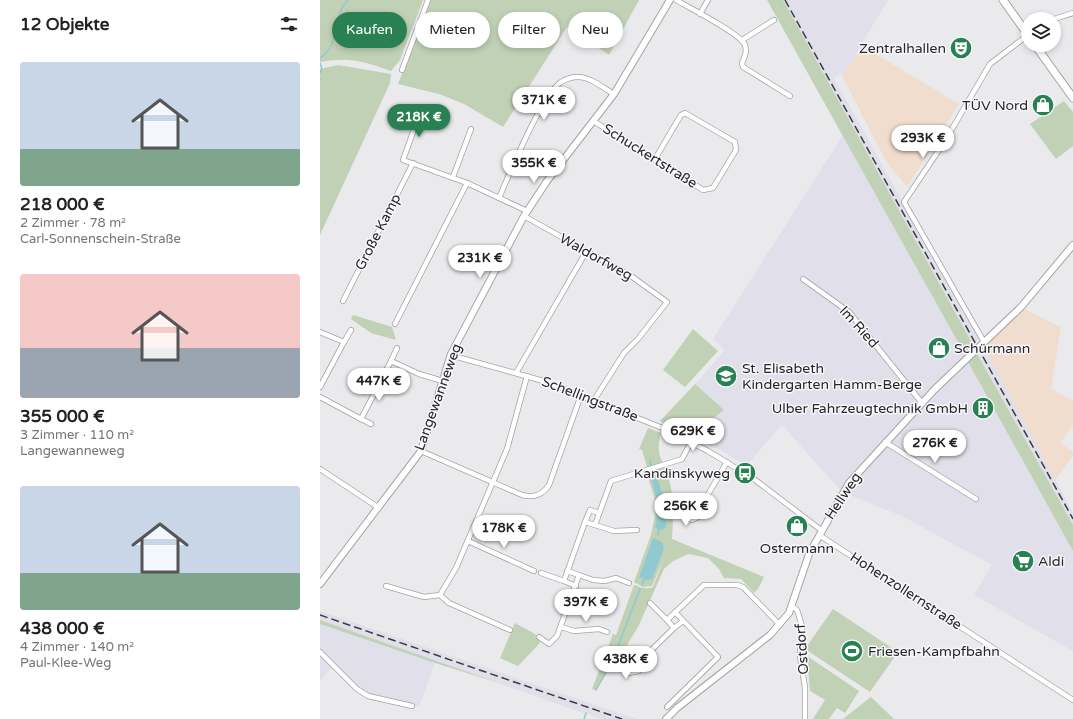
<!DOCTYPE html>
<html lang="de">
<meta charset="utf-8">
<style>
:root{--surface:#fff;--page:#f2f2f2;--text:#222;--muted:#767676;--accent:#298053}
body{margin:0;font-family:"Varela Round",sans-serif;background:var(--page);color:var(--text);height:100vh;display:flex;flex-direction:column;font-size:15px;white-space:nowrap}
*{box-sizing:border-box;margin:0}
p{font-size:13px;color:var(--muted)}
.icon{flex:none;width:22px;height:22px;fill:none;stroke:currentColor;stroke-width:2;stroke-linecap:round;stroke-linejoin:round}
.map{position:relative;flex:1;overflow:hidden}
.sheet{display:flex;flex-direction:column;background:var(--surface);width:320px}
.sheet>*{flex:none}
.guide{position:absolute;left:12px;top:12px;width:380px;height:36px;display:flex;gap:8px}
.tools{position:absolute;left:701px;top:12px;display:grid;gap:8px}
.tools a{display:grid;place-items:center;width:40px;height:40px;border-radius:50%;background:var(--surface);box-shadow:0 2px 6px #0003;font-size:20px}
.price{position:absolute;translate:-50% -34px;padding:0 9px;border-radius:14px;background:#fff;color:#222;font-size:13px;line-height:26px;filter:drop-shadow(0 1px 2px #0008)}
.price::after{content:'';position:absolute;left:50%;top:24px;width:12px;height:9px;margin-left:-6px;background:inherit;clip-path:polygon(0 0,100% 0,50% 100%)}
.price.on{background:var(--accent);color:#fff}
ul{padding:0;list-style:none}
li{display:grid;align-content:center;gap:8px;height:212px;padding:0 20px}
li span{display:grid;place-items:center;height:124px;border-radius:4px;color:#555}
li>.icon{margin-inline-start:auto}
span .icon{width:72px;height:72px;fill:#fffc;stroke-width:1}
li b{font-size:17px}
h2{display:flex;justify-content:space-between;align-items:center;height:48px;padding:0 20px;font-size:17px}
.pill{padding:0 14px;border-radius:18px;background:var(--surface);box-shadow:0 2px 6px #0003;font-size:14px;line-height:36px}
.pill.on{background:var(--accent);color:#fff}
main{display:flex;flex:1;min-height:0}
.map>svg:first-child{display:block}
</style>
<main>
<section class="sheet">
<h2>12 Objekte<svg class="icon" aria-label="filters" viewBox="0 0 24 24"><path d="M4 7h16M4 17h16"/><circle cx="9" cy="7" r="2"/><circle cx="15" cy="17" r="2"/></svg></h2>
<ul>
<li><span style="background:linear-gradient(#c9d6e8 70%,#7fa58c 0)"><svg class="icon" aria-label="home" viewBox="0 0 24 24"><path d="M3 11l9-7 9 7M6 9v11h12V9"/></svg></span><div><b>218 000 €</b><p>2 Zimmer · 78 m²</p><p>Carl-Sonnenschein-Straße</p></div></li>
<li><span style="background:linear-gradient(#f6c9c9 60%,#9aa5b1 0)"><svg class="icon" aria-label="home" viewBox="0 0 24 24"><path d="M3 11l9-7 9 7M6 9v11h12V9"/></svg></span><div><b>355 000 €</b><p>3 Zimmer · 110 m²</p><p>Langewanneweg</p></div></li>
<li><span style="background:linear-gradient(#c9d6e8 70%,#7fa58c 0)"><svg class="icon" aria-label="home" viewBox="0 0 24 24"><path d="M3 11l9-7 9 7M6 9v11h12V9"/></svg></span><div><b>438 000 €</b><p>4 Zimmer · 140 m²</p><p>Paul-Klee-Weg</p></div></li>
</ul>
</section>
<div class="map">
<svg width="753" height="719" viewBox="0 0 753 719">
<rect width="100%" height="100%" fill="#eaeaed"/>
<g fill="#f0ddcd">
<polygon points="542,46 639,104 587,187 566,161 521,74 526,70"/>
<polygon points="702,308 741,327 731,389 753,401 753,425 740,443 753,452 753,455 735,481 664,347"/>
</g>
<g fill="#e0dfea">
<polygon points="463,0 568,0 526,70 514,78 659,339 653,345"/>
<polygon points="523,135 753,551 753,651 654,595 672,565 582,516 522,492 462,425 427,465 373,435 404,410 375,384 405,350 393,339"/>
<polygon points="664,347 753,513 753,525 656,352"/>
<polygon points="0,611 316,719 282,719 266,714 0,620"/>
<polygon points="0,624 115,663 99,706 55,701 45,697 13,667 0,680"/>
</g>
<g fill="#c0d1b5">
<path d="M0 0H103L80 60 71 71C42 61 31 57 0 62Z"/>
<polygon points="111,0 319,0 289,55 247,27 183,127 144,104 119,94 78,84"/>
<polygon points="447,0 463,0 653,345 644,353"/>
<polygon points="18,65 71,74 70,83 0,235 0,69"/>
<polygon points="744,101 753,112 753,146 736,159 710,124"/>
<polygon points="33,315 72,327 76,340 51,333 31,319"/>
<polygon points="373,329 398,351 365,387 343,370"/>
<polygon points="656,352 753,525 753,551 647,360"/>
<polygon points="375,384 404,410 372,436 340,421"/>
<path d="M328 428 341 433C334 458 345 461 350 483 354 501 353 521 352 539L444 577 438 589 434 593 421 579 404 578 399 569 388 558 368 554 353 561 344 569 318 627 295 665 292 661 276 690 272 689 293 634 296 635 314 585C320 587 327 590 333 587L346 553 332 586 323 587 314 582 331 535 337 506 326 471 328 470 322 450 319 449Z"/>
<polygon points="513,609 578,652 550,692 485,649"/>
<polygon points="0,620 179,683 115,663 0,624"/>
<polygon points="195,623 215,634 220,643 198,666 180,658"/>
<polygon points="487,656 539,691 525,713 517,708 509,719 493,719 505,700 490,691"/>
<polygon points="551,697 574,719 523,719 547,700"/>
</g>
<g fill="#90c9d0">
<path d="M337 477C343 494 346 509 346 527L341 530 335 528 339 507 331 478Z"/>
<polygon points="333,538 342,542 344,549 332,579 327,580 319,577"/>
</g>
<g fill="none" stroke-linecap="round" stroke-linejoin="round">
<g stroke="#90c9d0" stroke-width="1.5">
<path d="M0 58C21 45 11 17 28 0"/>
<polyline points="0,63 2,69 0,73"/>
<polyline points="0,79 0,80"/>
<polyline points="330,460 331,466"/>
<polyline points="333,471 334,477"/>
<polyline points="338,535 339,529"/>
<polyline points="322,585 324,579"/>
<polyline points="293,659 320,589"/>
<polyline points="276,690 291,664"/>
<polyline points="264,719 266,713"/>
</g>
<g stroke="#a3a3a6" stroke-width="6">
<g id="minor">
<path d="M356 0C368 7 421 34 425 45 427 52 425 56 422 63L423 67 470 96"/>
<polyline points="380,14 388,0"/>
<polyline points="734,19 753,13"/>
<polyline points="422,40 454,20"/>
<polyline points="82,70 108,0"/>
<polyline points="101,110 83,160 147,183 207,211"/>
<polyline points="275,122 383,190 393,188 416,150 415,142 365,113 361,115 335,159"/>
<polyline points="133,177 151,129"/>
<path d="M179 198C190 173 221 96 241 82 246 79 252 77 258 77 271 77 283 88 294 94"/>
<polyline points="204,216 311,276 347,302 318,339 304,353 274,400"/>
<polyline points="483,279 529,312 602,403"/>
<polyline points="23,301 93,163"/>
<polyline points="75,324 147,183"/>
<polyline points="0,332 24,342 0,387"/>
<polyline points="24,342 31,330"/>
<polyline points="664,342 584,202 625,141 670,64 708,35"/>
<polyline points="130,355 227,382 345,429 388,451 434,479 501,530"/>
<polyline points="71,361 77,348"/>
<polyline points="196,373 266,252"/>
<polyline points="0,397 41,419 71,361 99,374 123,381"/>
<polyline points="41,419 51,424"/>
<polyline points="565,442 656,499"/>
<path d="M101 451 202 495C213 498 223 495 229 485L261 395"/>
<polyline points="0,469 59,508"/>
<polyline points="352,512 372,520 380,516 383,503 407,462"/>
<polyline points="265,522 270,510 279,513"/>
<polyline points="275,525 294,531 317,530"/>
<polyline points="499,535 753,700"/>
<polyline points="148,541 214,571"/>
<polyline points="221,573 244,581 265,522 275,525 291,481 362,459 371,442"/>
<polyline points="259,575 273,580 285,581 296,578 309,583"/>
<polyline points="244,581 256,586"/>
<polyline points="66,586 104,597 120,595 129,603 190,630"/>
<polyline points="120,595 136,568 187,449 207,376"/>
<polyline points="330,603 347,620"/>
<polyline points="472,606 477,610 482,626 480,656 485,688 485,719"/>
<polyline points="241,627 254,631 279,629 287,632"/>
<polyline points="354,628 363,621"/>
<polyline points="219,637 229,644 237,636 259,575 247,571"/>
<polyline points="0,652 37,689 48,696 92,706"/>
<polyline points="297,667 309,673 319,671 316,665 354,628 347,620 384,585 417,585 423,587 460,625"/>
<polyline points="347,707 398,657 355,612"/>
</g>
</g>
<g stroke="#a3a3a6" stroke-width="8">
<g id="tertiary">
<polyline points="0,584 101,451 131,354 204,216 227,181 294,94 350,0"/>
<polyline points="346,719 357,708 450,635 469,613 489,554 529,483 614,390 701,307 753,245"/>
</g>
</g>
<g stroke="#a3a3a6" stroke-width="9">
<g id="primary">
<polyline points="683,0 708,35"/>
<polyline points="715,45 753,98"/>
</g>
</g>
<use href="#minor" stroke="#fff" stroke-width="4.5"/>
<use href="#tertiary" stroke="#fff" stroke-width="6"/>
<use href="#primary" stroke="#fff" stroke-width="7"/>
<g stroke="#3c3c3d" stroke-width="1.5" stroke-dasharray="8 4" stroke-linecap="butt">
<polyline points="465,0 753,519"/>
<polyline points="0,615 302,719"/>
</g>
</g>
<defs>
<g id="theatre-disc" transform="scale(1.15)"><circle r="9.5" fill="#298053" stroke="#f8f7fb"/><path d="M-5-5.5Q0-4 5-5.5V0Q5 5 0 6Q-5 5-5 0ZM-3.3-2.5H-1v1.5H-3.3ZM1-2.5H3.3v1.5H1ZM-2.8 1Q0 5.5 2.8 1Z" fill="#fff"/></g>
<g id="shop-disc" transform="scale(1.15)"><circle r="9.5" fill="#298053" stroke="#f8f7fb"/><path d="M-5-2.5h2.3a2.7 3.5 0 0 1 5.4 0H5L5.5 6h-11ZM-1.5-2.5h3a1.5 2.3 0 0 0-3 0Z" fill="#fff"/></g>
<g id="school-disc" transform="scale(1.15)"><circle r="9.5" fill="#298053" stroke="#f8f7fb"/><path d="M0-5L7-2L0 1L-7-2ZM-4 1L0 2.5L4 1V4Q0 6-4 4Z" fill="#fff"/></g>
<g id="building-disc" transform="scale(1.15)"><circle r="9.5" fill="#298053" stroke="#f8f7fb"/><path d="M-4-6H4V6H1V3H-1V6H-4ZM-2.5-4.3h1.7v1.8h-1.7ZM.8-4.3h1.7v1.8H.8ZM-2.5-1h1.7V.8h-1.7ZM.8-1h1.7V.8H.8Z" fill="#fff"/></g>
<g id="bus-disc" transform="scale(1.15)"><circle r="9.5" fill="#298053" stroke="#f8f7fb"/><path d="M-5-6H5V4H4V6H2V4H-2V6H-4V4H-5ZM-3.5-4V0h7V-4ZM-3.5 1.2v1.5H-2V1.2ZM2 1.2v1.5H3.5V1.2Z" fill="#fff"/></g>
<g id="supermarket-disc" transform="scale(1.15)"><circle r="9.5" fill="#298053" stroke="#f8f7fb"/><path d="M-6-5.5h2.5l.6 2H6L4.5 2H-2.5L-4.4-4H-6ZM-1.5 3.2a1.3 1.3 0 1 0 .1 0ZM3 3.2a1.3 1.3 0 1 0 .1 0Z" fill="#fff"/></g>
<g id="stadium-disc" transform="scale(1.15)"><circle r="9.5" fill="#298053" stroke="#f8f7fb"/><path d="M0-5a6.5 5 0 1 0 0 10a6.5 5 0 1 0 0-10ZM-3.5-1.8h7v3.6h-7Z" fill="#fff"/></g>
</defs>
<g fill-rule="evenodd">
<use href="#theatre-disc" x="641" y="48"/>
<use href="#shop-disc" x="723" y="105"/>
<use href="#shop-disc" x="619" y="348"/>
<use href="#school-disc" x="406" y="376"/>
<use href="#building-disc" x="663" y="408"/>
<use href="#bus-disc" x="425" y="473"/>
<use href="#shop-disc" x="477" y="526"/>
<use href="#supermarket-disc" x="703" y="561"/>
<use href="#stadium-disc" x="532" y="651"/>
</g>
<g text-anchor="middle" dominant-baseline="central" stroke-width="3" stroke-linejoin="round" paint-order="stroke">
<g font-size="14" fill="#272728" stroke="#f8f7fb" text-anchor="end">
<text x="626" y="48">Zentralhallen</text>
<text x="708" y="105">TÜV Nord</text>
<text x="634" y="348" text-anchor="start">Schürmann</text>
<text x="422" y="368" text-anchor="start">St. Elisabeth<tspan x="422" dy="16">Kindergarten Hamm-Berge</tspan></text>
<text x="648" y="408">Ulber Fahrzeugtechnik GmbH</text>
<text x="410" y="473">Kandinskyweg</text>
<text x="477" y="548" text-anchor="middle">Ostermann</text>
<text x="718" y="561" text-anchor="start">Aldi</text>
<text x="548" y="651" text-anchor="start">Friesen-Kampfbahn</text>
</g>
<g font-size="14" fill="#272728" stroke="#f8f7fb">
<text transform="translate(330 156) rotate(32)">Schuckertstraße</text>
<text transform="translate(58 232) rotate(-63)">Große Kamp</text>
<text transform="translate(276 257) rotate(29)">Waldorfweg</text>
<text transform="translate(539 327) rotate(48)">Im Ried</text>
<text transform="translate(118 397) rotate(-70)">Langewanneweg</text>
<text transform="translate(270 399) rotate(21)">Schellingstraße</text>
<text transform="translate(523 496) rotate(-56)">Hellweg</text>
<text transform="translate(586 591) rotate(33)">Hohenzollernstraße</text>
<text transform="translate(482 649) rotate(-94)">Ostdorf</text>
</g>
</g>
</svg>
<div class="tools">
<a><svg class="icon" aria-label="layers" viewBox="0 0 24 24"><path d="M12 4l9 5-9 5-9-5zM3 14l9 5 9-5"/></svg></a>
</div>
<b class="price" style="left:224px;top:121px">371K €</b>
<b class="price on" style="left:99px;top:138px">218K €</b>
<b class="price" style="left:603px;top:159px">293K €</b>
<b class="price" style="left:214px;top:184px">355K €</b>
<b class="price" style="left:160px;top:279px">231K €</b>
<b class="price" style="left:59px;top:402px">447K €</b>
<b class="price" style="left:373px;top:452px">629K €</b>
<b class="price" style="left:615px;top:464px">276K €</b>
<b class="price" style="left:366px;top:527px">256K €</b>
<b class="price" style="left:184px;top:549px">178K €</b>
<b class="price" style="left:266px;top:623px">397K €</b>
<b class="price" style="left:306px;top:680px">438K €</b>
<div class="guide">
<a class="pill on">Kaufen</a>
<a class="pill">Mieten</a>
<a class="pill">Filter</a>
<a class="pill">Neu</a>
</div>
</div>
</main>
